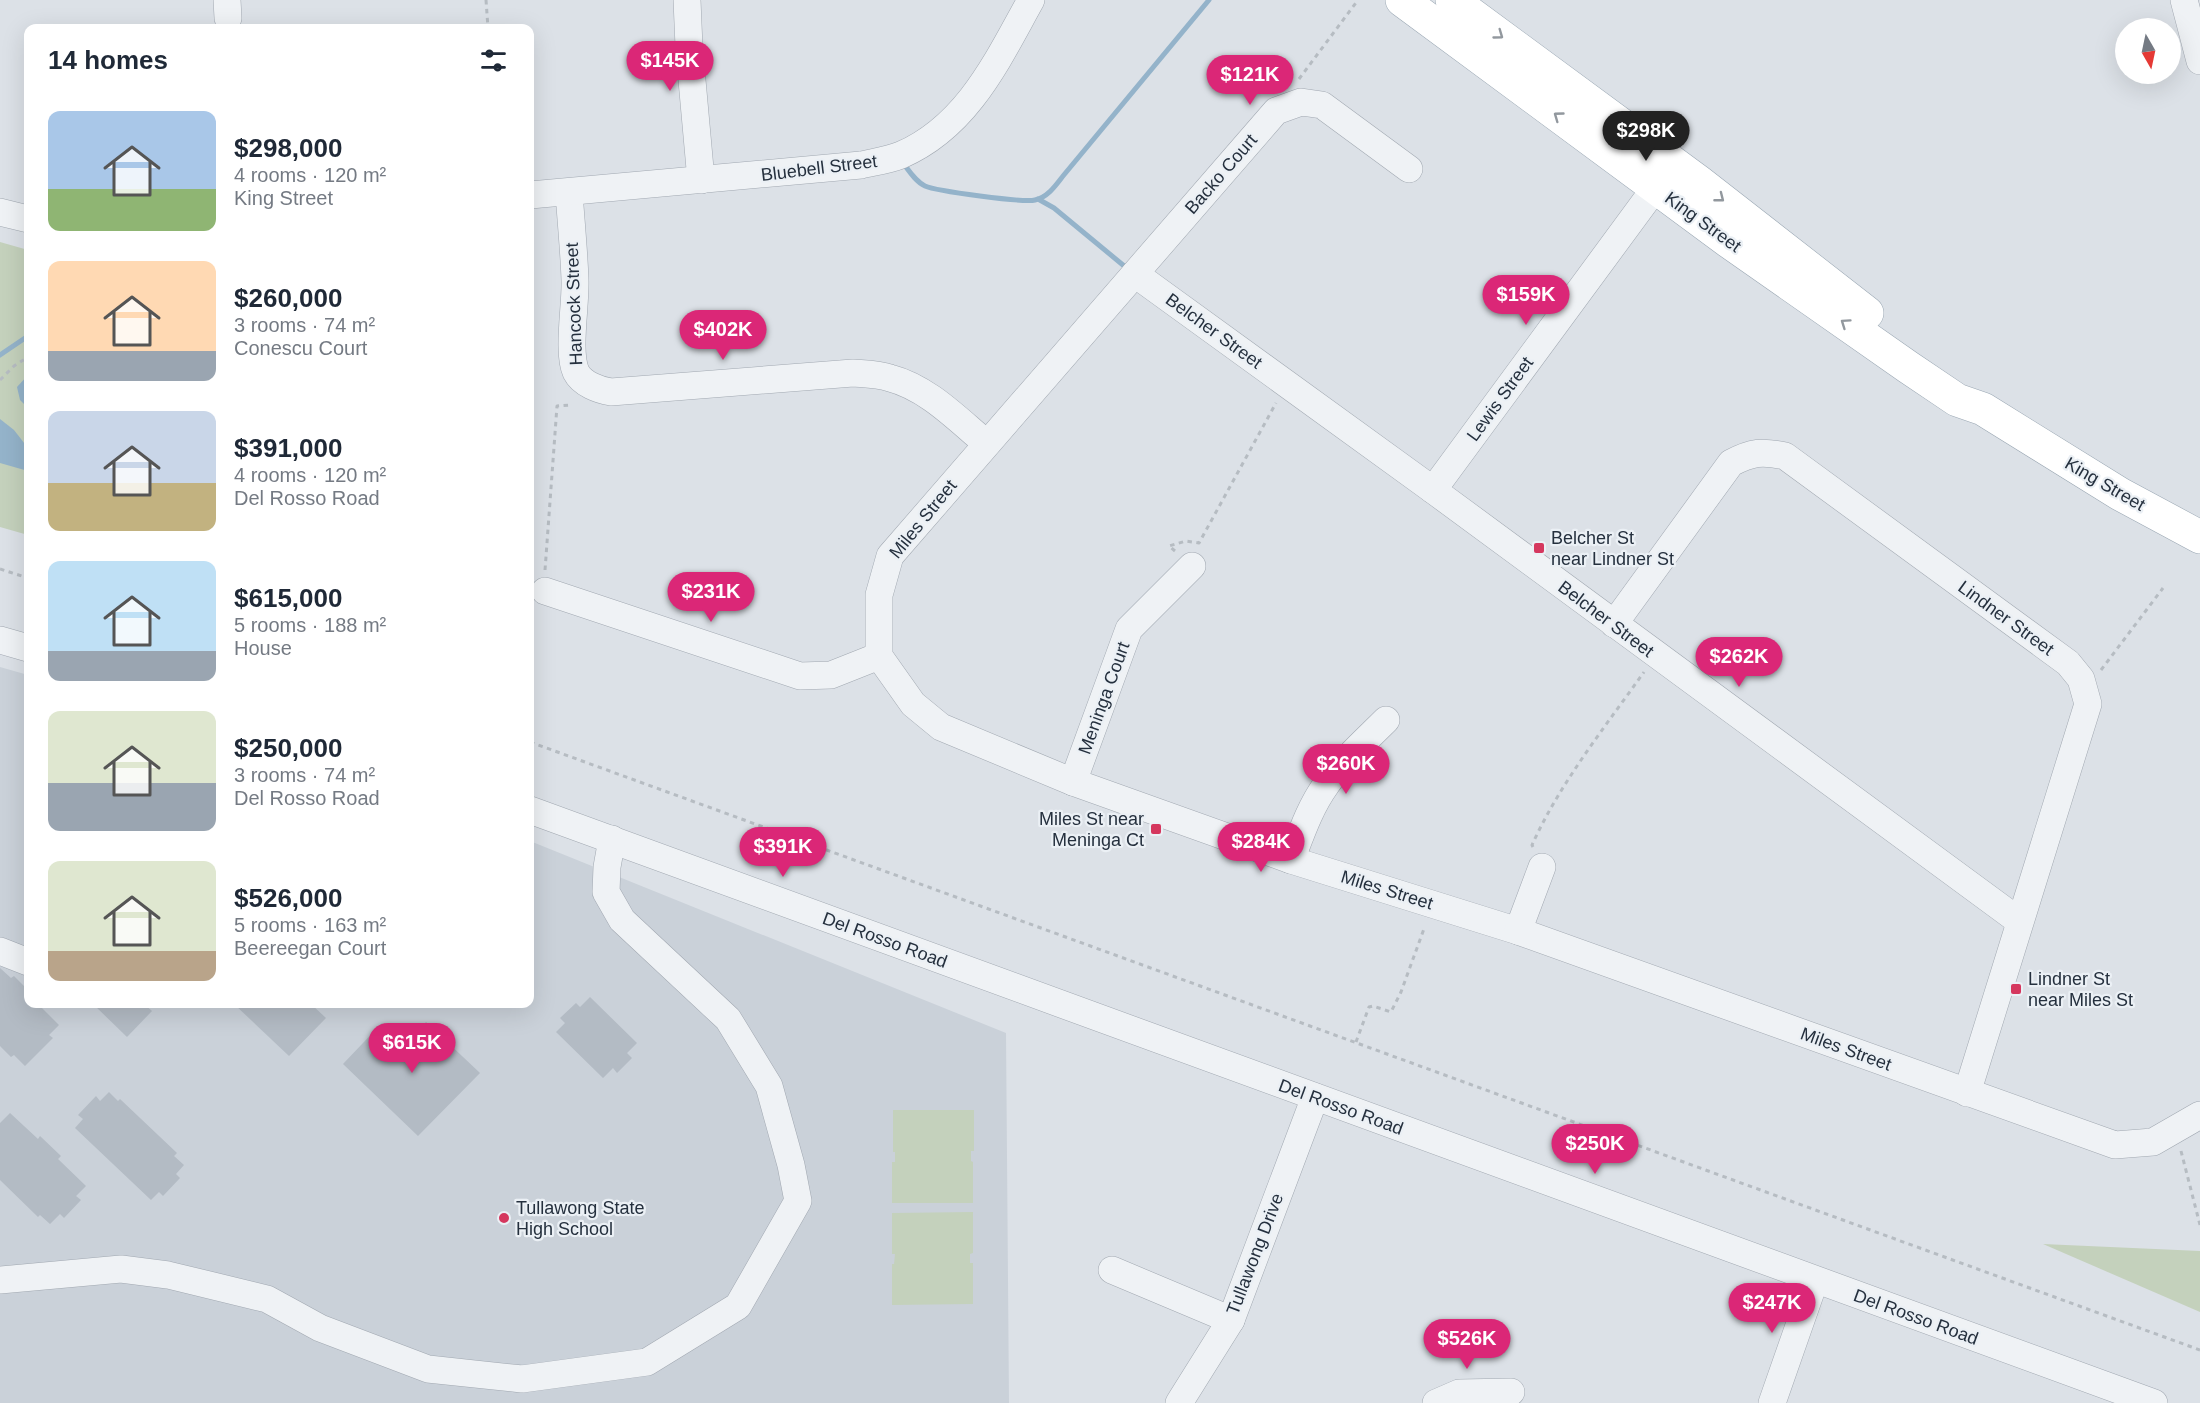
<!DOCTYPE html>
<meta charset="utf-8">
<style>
:root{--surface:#fff;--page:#f6f6f7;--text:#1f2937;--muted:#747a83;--accent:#db2777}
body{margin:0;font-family:Helvetica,sans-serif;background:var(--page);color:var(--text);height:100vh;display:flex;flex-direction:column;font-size:22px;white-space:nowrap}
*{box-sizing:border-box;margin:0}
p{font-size:20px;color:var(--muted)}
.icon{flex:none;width:33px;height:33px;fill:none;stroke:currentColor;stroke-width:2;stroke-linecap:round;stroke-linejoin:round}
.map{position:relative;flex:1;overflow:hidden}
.details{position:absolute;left:24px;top:24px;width:510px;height:984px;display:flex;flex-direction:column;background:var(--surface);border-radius:12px;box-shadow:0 6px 24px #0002}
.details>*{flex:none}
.needle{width:39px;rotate:171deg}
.controls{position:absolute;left:2115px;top:18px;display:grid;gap:12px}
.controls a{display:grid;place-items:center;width:66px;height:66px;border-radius:50%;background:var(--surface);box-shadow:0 6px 24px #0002;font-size:30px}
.price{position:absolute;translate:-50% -51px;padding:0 14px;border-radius:21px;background:var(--accent);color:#fff;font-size:20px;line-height:39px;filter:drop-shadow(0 2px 3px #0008)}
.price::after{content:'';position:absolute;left:50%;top:36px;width:18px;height:14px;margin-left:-9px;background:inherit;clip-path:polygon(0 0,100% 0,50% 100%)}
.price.active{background:#222;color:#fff}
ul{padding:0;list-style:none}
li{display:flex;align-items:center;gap:18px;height:150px;padding:0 24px}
li span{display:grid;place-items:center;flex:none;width:168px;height:120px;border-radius:12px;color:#555}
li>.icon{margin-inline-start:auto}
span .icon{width:72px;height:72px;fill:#fffc;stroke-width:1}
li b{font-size:26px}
h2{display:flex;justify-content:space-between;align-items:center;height:72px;padding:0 24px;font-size:26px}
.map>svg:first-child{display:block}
</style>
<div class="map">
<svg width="2200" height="1403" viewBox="0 0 2200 1403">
<rect width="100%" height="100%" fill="#dce1e7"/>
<polygon fill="#cad1d9" points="0,667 28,675 28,1004 530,1004 530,841 1006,1033 1009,1403 0,1403"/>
<g fill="#c4d1bc">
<polygon points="0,242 28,250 28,535 0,527"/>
<polygon points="893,1110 974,1110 974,1151 971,1151 971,1161 973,1162 973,1203 892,1203 892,1162 895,1162 895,1152 893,1152"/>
<polygon points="973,1212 973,1253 970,1254 970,1263 973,1263 973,1304 892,1305 892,1264 894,1264 895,1254 892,1254 892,1213"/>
<polygon points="2043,1244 2200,1251 2200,1312"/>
</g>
<g fill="#94b3ca">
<polygon points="28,375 28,408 20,400 17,387"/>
<polygon points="0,419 14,430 28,448 28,471 0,463"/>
</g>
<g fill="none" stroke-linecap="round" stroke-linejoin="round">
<g stroke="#94b3ca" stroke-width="5">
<path d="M903 163C909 171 916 182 925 186 936 191 1024 203 1035 200 1048 197 1056 185 1063 176L1209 0"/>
<polyline points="1038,199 1054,208 1129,270"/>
<polyline points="0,355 28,336"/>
</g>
</g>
<g fill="#b3bbc4">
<polygon points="0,968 11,978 14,976 28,990 28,1004 38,1004 59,1025 49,1035 53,1038 25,1066 14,1055 11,1057 0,1046"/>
<polygon points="590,997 637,1043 627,1053 632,1058 617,1073 613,1068 603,1078 556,1032 565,1023 560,1018 576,1003 580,1007"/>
<polygon points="93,1004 144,1004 152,1011 127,1037"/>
<polygon points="234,1004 311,1004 326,1018 289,1056"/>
<polygon points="426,1022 480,1073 418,1136 343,1064 382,1023 391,1032 394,1030 407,1042"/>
<polygon points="109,1092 118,1101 120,1099 177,1153 174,1156 184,1165 176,1174 180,1178 163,1196 159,1192 151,1200 75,1128 83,1119 78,1115 96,1096 100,1101"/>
<polygon points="10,1113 38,1139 40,1136 61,1156 58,1159 86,1186 76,1196 81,1200 64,1218 60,1214 50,1224 40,1215 38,1217 0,1180 0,1123"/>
</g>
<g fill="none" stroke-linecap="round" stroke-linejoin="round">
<g stroke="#a1a8b1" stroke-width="28">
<g id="minor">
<polyline points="227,0 228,18"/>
<polyline points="687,0 689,47 701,180"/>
<polyline points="2184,0 2200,61"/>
<polyline points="1409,169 1322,105 1301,102 1276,111 890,556 879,595 879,656 913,704 941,727 1073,782 1291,860 1518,931 2115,1145 2153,1142 2200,1115"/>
<path d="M569 192C571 222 574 251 575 280 576 304 567 352 576 372 582 384 599 390 611 392L853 373C865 374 878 374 890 378 928 388 957 419 986 443"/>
<path d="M530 195 861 165C874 162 889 160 901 155 968 126 998 59 1031 0"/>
<polyline points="0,212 28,219"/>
<polyline points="1135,274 1433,490 2019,921"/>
<polyline points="1433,490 1667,172"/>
<polyline points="545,591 800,676 831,675 879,656"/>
<path d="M1614 624 1731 463C1752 452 1762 451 1785 456L2068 663 2081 679 2088 704 1967 1093"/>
<polyline points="0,640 28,648"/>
<polyline points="1073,782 1129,629 1192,566"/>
<polyline points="530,810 2154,1403"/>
<path d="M1291 860C1301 834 1310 807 1326 785 1343 760 1365 741 1386 720"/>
<polyline points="1518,931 1542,867"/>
<polyline points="0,951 28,962"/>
<polyline points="1112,1270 1231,1320"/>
<polyline points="0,1280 121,1269 168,1275 267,1299 320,1328 428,1369 522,1379 647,1362 738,1306 798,1201 791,1165 769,1086 728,1019 622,920 606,892 607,867 612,839"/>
<polyline points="1179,1403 1231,1320 1315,1097"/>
<polyline points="1436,1403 1459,1393 1511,1392"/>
<polyline points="1772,1403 1815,1280"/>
</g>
</g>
<g stroke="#9aa7b3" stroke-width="34">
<g id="major">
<polyline points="1402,0 1728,241 1908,367 1957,400 1983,409 2120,494 2200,537"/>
<polyline points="1452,0 1699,182 1867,313"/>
</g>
</g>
<g stroke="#b6bcc2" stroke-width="3" stroke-dasharray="4.5 4.5" stroke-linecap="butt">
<polyline points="486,0 488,28"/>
<polyline points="1299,79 1358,0"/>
<polyline points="0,380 14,366 28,357"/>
<polyline points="1175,551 1169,546 1186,541 1199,543 1276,403"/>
<polyline points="530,566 532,565"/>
<polyline points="0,569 28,578"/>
<polyline points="545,570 557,406 571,405"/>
<polyline points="2101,670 2163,588"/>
<polyline points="530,742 2200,1350"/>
<path d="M1533 847 1532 845C1560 783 1605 727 1644 672"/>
<polyline points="1356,1042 1369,1007 1373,1006 1391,1012 1401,992 1425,926"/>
<polyline points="2181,1151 2200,1225"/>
</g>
<use href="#minor" stroke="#eff2f5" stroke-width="27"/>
<use href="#major" stroke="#fff" stroke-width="33"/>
</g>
<defs><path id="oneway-chevron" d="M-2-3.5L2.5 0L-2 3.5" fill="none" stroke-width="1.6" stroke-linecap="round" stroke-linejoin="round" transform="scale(1.5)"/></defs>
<g stroke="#92989e">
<use href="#oneway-chevron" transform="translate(1499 35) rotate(36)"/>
<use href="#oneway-chevron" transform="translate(1558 116) rotate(-144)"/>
<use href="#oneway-chevron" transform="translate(1720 198) rotate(38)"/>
<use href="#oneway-chevron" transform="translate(1845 323) rotate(-145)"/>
</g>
<g fill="#d5375e" stroke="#ebf0f5" stroke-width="2">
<rect x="1533" y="542" width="12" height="12" rx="3"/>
<rect x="1150" y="823" width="12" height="12" rx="3"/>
<rect x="2010" y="983" width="12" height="12" rx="3"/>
<circle cx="504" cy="1218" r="6"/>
</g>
<g text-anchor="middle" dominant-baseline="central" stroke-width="4.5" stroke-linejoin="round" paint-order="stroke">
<g font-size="18" fill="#25303e" stroke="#ebf0f5">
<text transform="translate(819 168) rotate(-7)">Bluebell Street</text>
<text transform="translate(1221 174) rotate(-49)">Backo Court</text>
<text transform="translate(1703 222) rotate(36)">King Street</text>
<text transform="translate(574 304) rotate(-92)">Hancock Street</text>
<text transform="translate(1214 331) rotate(36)">Belcher Street</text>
<text transform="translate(1500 399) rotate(-54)">Lewis Street</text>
<text transform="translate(2105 484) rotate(30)">King Street</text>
<text transform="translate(923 519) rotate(-51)">Miles Street</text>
<text transform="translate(2006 618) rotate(36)">Lindner Street</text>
<text transform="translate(1606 619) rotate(37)">Belcher Street</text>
<text transform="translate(1104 698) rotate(-70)">Meninga Court</text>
<text transform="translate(1387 890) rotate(17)">Miles Street</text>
<text transform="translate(885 940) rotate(20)">Del Rosso Road</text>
<text transform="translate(1846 1049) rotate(20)">Miles Street</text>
<text transform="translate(1341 1107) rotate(20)">Del Rosso Road</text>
<text transform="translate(1255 1254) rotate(-69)">Tullawong Drive</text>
<text transform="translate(1916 1317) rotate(20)">Del Rosso Road</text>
</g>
<g font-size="18" fill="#25303e" stroke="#ebf0f5" text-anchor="start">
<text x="1551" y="538">Belcher St<tspan x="1551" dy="21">near Lindner St</tspan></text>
<text x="1144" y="819" text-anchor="end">Miles St near<tspan x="1144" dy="21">Meninga Ct</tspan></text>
<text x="2028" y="979">Lindner St<tspan x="2028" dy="21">near Miles St</tspan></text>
<text x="516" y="1208">Tullawong State<tspan x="516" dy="21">High School</tspan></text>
</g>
</g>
</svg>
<div class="controls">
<a><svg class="needle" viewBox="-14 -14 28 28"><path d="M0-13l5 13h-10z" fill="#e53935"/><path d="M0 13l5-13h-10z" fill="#747a83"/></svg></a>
</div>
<b class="price" style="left:670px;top:92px">$145K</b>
<b class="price" style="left:1250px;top:106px">$121K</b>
<b class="price active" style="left:1646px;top:162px">$298K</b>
<b class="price" style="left:1526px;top:326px">$159K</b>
<b class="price" style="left:723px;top:361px">$402K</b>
<b class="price" style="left:711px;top:623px">$231K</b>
<b class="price" style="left:1739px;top:688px">$262K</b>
<b class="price" style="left:1346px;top:795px">$260K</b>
<b class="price" style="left:1261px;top:873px">$284K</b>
<b class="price" style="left:783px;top:878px">$391K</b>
<b class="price" style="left:412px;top:1074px">$615K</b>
<b class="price" style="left:1595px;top:1175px">$250K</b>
<b class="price" style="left:1772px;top:1334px">$247K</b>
<b class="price" style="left:1467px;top:1370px">$526K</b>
<section class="details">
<h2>14 homes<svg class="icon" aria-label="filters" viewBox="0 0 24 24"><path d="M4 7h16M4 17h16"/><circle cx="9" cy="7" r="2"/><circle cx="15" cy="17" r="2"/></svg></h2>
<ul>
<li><span style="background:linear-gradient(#a9c7e8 65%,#8fb573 0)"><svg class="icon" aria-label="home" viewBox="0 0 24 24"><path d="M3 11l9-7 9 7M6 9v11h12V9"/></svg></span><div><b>$298,000</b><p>4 rooms · 120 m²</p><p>King Street</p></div></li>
<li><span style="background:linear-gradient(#ffd9b3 75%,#9aa5b1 0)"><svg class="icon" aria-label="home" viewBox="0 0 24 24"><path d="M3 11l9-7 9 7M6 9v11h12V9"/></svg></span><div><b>$260,000</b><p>3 rooms · 74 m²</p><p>Conescu Court</p></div></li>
<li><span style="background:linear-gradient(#c9d6e8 60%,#c2b280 0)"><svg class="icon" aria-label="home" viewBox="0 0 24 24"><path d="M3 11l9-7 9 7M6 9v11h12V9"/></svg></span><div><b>$391,000</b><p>4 rooms · 120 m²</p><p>Del Rosso Road</p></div></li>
<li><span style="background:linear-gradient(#bfe0f5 75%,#9aa5b1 0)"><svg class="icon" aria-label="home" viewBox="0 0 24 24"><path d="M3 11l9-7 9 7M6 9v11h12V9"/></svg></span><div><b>$615,000</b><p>5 rooms · 188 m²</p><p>House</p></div></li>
<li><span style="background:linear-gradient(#dfe7d0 60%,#9aa5b1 0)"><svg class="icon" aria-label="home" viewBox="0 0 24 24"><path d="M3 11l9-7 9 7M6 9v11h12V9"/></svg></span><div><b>$250,000</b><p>3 rooms · 74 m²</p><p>Del Rosso Road</p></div></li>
<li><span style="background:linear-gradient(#dfe7d0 75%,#b9a48a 0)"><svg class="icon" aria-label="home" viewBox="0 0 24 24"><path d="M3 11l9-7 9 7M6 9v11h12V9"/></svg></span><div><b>$526,000</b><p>5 rooms · 163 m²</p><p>Beereegan Court</p></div></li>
</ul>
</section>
</div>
